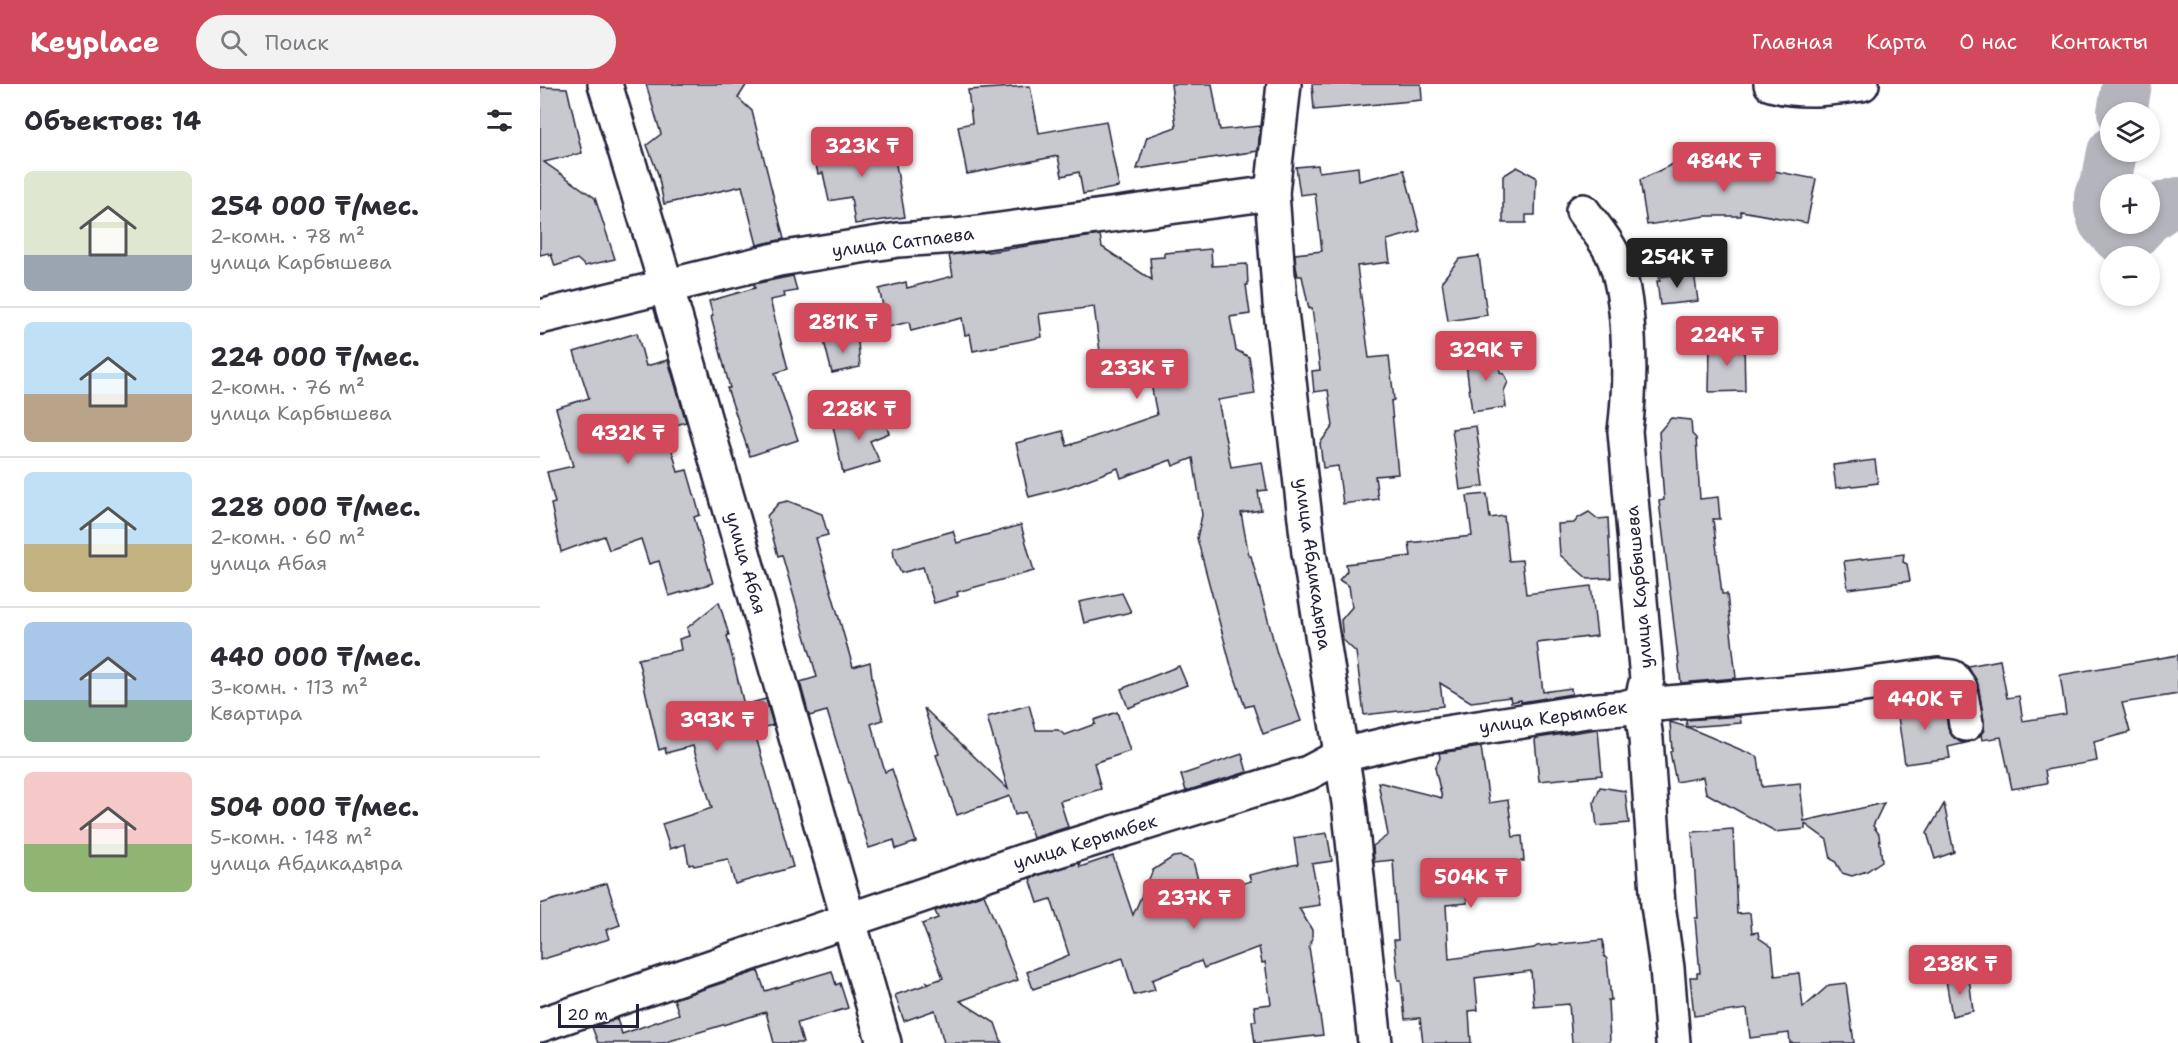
<!DOCTYPE html>
<html lang="ru">
<meta charset="utf-8">
<style>
:root{--surface:#fff;--page:#f2f2f3;--text:#2b2b33;--muted:#7c7c81;--line:#e1e1e2;--accent:#d1495b}
body{margin:0;font-family:"Shantell Sans",sans-serif;background:var(--page);color:var(--text);height:100vh;display:flex;flex-direction:column;font-size:22px;white-space:nowrap}
*{box-sizing:border-box;margin:0}
p{font-size:20px;color:var(--muted)}
.icon{flex:none;width:33px;height:33px;fill:none;stroke:currentColor;stroke-width:2;stroke-linecap:round;stroke-linejoin:round}
.map{position:relative;flex:1;overflow:hidden}
.side{display:flex;flex-direction:column;background:var(--surface);width:540px}
.side>*{flex:none}
.buttons{position:absolute;left:1560px;top:18px;display:grid;gap:12px}
.buttons a{display:grid;place-items:center;width:60px;height:60px;border-radius:50%;background:var(--surface);box-shadow:0 3px 9px #0003;font-size:30px}
.scale{position:absolute;left:18px;bottom:15px;width:81px;box-sizing:border-box;padding-left:6px;border:3px solid #22223b;border-top:0;font-size:16px;line-height:21px;white-space:nowrap;color:#22223b;-webkit-text-stroke:4px #fff;paint-order:stroke}
.price{position:absolute;translate:-50% -51px;padding:0 14px;border-radius:6px;background:var(--accent);color:#fff;font-size:20px;line-height:39px;filter:drop-shadow(0 2px 3px #0008)}
.price::after{content:'';position:absolute;left:50%;top:36px;width:18px;height:14px;margin-left:-9px;background:inherit;clip-path:polygon(0 0,100% 0,50% 100%)}
.price.selected{background:#222;color:#fff}
ul{padding:0;list-style:none}
li{display:flex;align-items:center;gap:18px;height:150px;padding:0 24px}
li+li{border-top:2px solid var(--line)}
li span{display:grid;place-items:center;flex:none;width:168px;height:120px;border-radius:9px;color:#555}
li>.icon{margin-inline-start:auto}
span .icon{width:72px;height:72px;fill:#fffc;stroke-width:1}
li b{font-size:26px}
h2{display:flex;justify-content:space-between;align-items:center;height:72px;padding:0 24px;font-size:26px}
header{display:flex;align-items:center;gap:36px;box-sizing:border-box;height:84px;padding:0 30px;background:var(--accent);color:#fff}
header strong{font-size:28px}
nav{display:flex;gap:33px;margin-inline-start:auto;font-size:21px}
.search{width:420px;height:54px;background:var(--page);display:flex;align-items:center;gap:15px;box-sizing:border-box;padding:0 21px;border-radius:33px;color:var(--muted);font-size:22px}
main{display:flex;flex:1;min-height:0}
.map>svg:first-child{display:block}
</style>
<header>
<strong>Keyplace</strong>
<div class="search"><svg class="icon" aria-label="search" viewBox="0 0 24 24"><circle cx="10" cy="10" r="6"/><path d="M15 15l6 6"/></svg>Поиск</div>
<nav><a>Главная</a><a>Карта</a><a>О нас</a><a>Контакты</a></nav>
</header>
<main>
<section class="side">
<h2>Объектов: 14<svg class="icon" aria-label="filters" viewBox="0 0 24 24"><path d="M4 7h16M4 17h16"/><circle cx="9" cy="7" r="2"/><circle cx="15" cy="17" r="2"/></svg></h2>
<ul>
<li><span style="background:linear-gradient(#dfe7d0 70%,#9aa5b1 0)"><svg class="icon" aria-label="home" viewBox="0 0 24 24"><path d="M3 11l9-7 9 7M6 9v11h12V9"/></svg></span><div><b>254 000 ₸/мес.</b><p>2-комн. · 78 m²</p><p>улица Карбышева</p></div></li>
<li><span style="background:linear-gradient(#bfe0f5 60%,#b9a48a 0)"><svg class="icon" aria-label="home" viewBox="0 0 24 24"><path d="M3 11l9-7 9 7M6 9v11h12V9"/></svg></span><div><b>224 000 ₸/мес.</b><p>2-комн. · 76 m²</p><p>улица Карбышева</p></div></li>
<li><span style="background:linear-gradient(#bfe0f5 60%,#c2b280 0)"><svg class="icon" aria-label="home" viewBox="0 0 24 24"><path d="M3 11l9-7 9 7M6 9v11h12V9"/></svg></span><div><b>228 000 ₸/мес.</b><p>2-комн. · 60 m²</p><p>улица Абая</p></div></li>
<li><span style="background:linear-gradient(#a9c7e8 65%,#7fa58c 0)"><svg class="icon" aria-label="home" viewBox="0 0 24 24"><path d="M3 11l9-7 9 7M6 9v11h12V9"/></svg></span><div><b>440 000 ₸/мес.</b><p>3-комн. · 113 m²</p><p>Квартира</p></div></li>
<li><span style="background:linear-gradient(#f6c9c9 60%,#8fb573 0)"><svg class="icon" aria-label="home" viewBox="0 0 24 24"><path d="M3 11l9-7 9 7M6 9v11h12V9"/></svg></span><div><b>504 000 ₸/мес.</b><p>5-комн. · 148 m²</p><p>улица Абдикадыра</p></div></li>
</ul>
</section>
<div class="map">
<svg width="1638" height="959" viewBox="0 0 1638 959">
<rect width="100%" height="100%" fill="#fff"/>
<filter id="ink" filterUnits="userSpaceOnUse"><feTurbulence type="fractalNoise" baseFrequency=".0167" numOctaves="2"/><feDisplacementMap in="SourceGraphic" scale="12" xChannelSelector="R" yChannelSelector="G"/><feConvolveMatrix kernelMatrix="1 2 1 2 8 2 1 2 1" color-interpolation-filters="sRGB"/></filter>
<g filter="url(#ink)">
<g fill="none" stroke-linecap="round" stroke-linejoin="round">
<g stroke="#b4b4bc" stroke-width="50">
<polyline points="1582,28 1587,0"/>
<polyline points="1572,68 1567,94 1559,112 1559,125 1563,138 1577,153 1591,153 1603,140"/>
<polyline points="1610,133 1627,121 1638,118"/>
</g>
</g>
<g fill="#c8c8cf" stroke="#22223b" stroke-width="1.5">
<polygon points="106,0 207,0 198,14 212,27 244,155 217,161 202,102 124,120 118,90 107,61 121,50"/>
<polygon points="631,0 672,0 680,46 720,42 718,67 597,85 607,53 636,43"/>
<polygon points="772,0 881,0 882,16 774,26"/>
<polygon points="490,2 499,49 566,37 579,103 543,110 539,88 522,92 518,72 427,90 418,42 432,39 428,6"/>
<polygon points="0,3 27,4 42,69 4,78 55,114 75,175 45,182 37,175 15,182 11,170 9,171 8,169 0,171"/>
<polygon points="334,56 346,58 354,69 365,133 315,140 311,113 289,117 283,89 278,90 272,62 294,58 294,62"/>
<polygon points="1141,76 1178,79 1178,82 1202,81 1276,95 1267,139 1201,127 1201,132 1166,132 1107,141 1100,96"/>
<polygon points="778,81 779,88 818,83 819,97 864,86 880,147 847,156 850,178 817,182 829,274 849,272 854,316 851,317 858,390 835,392 838,415 803,420 798,382 783,384 780,359 793,342 788,306 774,308 772,287 780,286 772,224 769,225 762,192 758,192 756,183 755,170 782,167 775,109 760,111 756,83"/>
<polygon points="977,83 996,93 995,131 986,131 986,139 963,139 963,92"/>
<polygon points="560,151 562,163 612,196 610,174 624,173 624,169 671,165 672,182 707,180 708,201 706,201 710,230 690,233 696,266 709,273 715,310 678,316 691,383 722,378 727,406 718,407 721,426 701,429 709,472 711,472 736,566 761,637 723,650 713,621 705,623 691,582 657,454 662,431 653,374 633,382 631,376 581,394 578,384 528,403 489,413 476,359 523,347 527,362 617,331 608,284 563,290 554,223 499,230 502,253 433,267 430,250 425,251 422,234 371,247 369,238 348,243 339,205 366,198 367,204 413,192 409,171 446,167 448,168"/>
<polygon points="939,172 947,231 908,237 902,197 919,175"/>
<polygon points="1154,188 1158,217 1120,221 1117,197 1120,197 1119,193"/>
<polygon points="253,192 257,207 244,209 245,213 230,216 248,285 235,289 258,356 210,372 187,304 190,304 171,233 173,232 169,217 215,204 214,200"/>
<polygon points="97,249 106,282 128,276 146,338 126,344 138,388 147,386 160,431 154,433 173,499 129,512 119,477 109,480 101,455 69,466 64,452 21,468 11,420 15,419 7,388 33,382 16,324 49,314 34,268"/>
<polygon points="306,252 318,258 320,283 292,289 284,257"/>
<polygon points="1170,259 1204,259 1205,307 1169,308"/>
<polygon points="939,264 959,275 960,288 965,291 968,298 964,307 966,323 932,328 926,279"/>
<polygon points="341,328 349,349 330,357 340,378 303,389 293,342 323,329 325,335"/>
<polygon points="1131,334 1151,336 1152,350 1156,354 1160,415 1178,413 1180,435 1173,435 1182,510 1187,510 1196,594 1141,599 1119,417 1124,416 1119,348"/>
<polygon points="936,342 944,402 920,406 912,345"/>
<polygon points="1335,376 1338,399 1296,404 1293,381"/>
<polygon points="947,410 950,434 964,432 969,477 982,476 986,510 1051,502 1057,552 997,559 1003,608 1031,604 1032,610 981,618 981,616 971,618 970,613 931,618 900,599 903,622 824,631 816,568 803,556 801,536 812,523 809,502 799,496 807,487 806,480 871,472 869,459 932,452 927,412"/>
<polygon points="248,417 282,430 288,451 276,454 313,583 330,578 333,599 343,636 331,640 345,688 352,685 376,758 356,765 354,756 329,764 287,627 269,632 260,598 277,593 242,471 238,472 227,432 239,419"/>
<polygon points="1049,428 1058,435 1068,434 1071,494 1048,495 1020,471 1018,440 1034,439 1038,434"/>
<polygon points="481,441 494,487 417,508 418,512 394,519 383,483 361,489 354,474 353,464 413,447 417,459"/>
<polygon points="1364,470 1363,478 1367,480 1370,497 1308,505 1304,477"/>
<polygon points="582,509 591,528 544,539 539,518"/>
<polygon points="179,518 189,551 187,552 204,621 226,615 233,641 214,646 253,783 195,800 188,775 154,782 153,780 149,781 145,760 130,765 122,740 172,724 153,662 126,669 125,664 119,666 98,575 141,566 139,555 149,552 147,544"/>
<polygon points="1638,571 1638,610 1582,619 1590,648 1554,658 1557,677 1505,686 1507,699 1472,705 1461,653 1442,656 1441,650 1444,646 1444,637 1438,601 1428,582 1460,576 1467,614 1479,612 1483,637 1526,630 1520,591"/>
<polygon points="639,582 647,601 588,624 581,605"/>
<polygon points="1389,614 1394,619 1399,618 1405,625 1408,643 1412,652 1420,658 1430,658 1408,663 1410,674 1365,680 1357,626 1361,626 1360,618"/>
<polygon points="489,621 496,646 518,646 525,651 555,640 554,636 577,628 590,667 554,679 561,705 520,717 528,743 493,754 485,728 475,731 470,712 417,731 396,671 399,670 384,624 468,705 447,633"/>
<polygon points="1200,632 1201,639 1147,643 1218,673 1222,703 1260,699 1264,737 1344,719 1333,742 1339,750 1342,777 1327,787 1312,792 1302,789 1295,777 1291,775 1287,756 1265,740 1265,745 1234,748 1233,746 1166,709 1163,693 1136,698 1130,668 1132,667 1130,638 1147,643 1146,636"/>
<polygon points="1058,645 1062,691 999,697 995,656 997,654"/>
<polygon points="941,663 949,719 968,716 973,753 982,752 984,777 928,777 929,807 926,808 927,819 906,821 909,875 994,864 997,862 1063,856 1064,872 1067,875 1071,916 1068,916 1070,959 1032,959 1029,920 994,923 991,887 935,894 938,926 929,927 931,959 883,959 880,934 865,935 861,896 858,896 854,856 858,856 853,776 834,778 833,762 848,751 838,698 902,714 895,684 900,674 899,669"/>
<polygon points="702,670 707,688 646,707 641,691"/>
<polygon points="1060,703 1085,707 1089,739 1057,742 1054,718"/>
<polygon points="1404,720 1414,768 1395,775 1387,749"/>
<polygon points="1193,745 1197,830 1210,829 1212,849 1218,848 1219,854 1232,863 1235,892 1259,889 1263,924 1289,901 1306,899 1314,959 1250,959 1249,949 1210,954 1207,925 1154,932 1150,893 1157,893 1157,889 1160,889 1155,834 1158,834 1152,748"/>
<polygon points="787,749 792,777 772,780 780,821 759,824 772,846 772,855 769,863 783,951 715,959 712,937 716,937 714,922 731,920 725,878 722,879 719,863 664,884 661,877 612,896 615,906 594,911 583,874 493,905 487,888 529,871 511,815 498,819 490,794 539,779 540,783 573,772 593,831 613,786 633,773 641,772 653,777 662,811 711,797 709,791 758,780 754,754"/>
<polygon points="67,799 80,841 66,846 69,855 0,876 0,820"/>
<polygon points="444,810 478,896 420,917 455,939 462,959 404,959 395,926 364,937 355,911 388,900 387,898 389,899 403,894 382,840 398,834 395,827"/>
<polygon points="218,887 225,907 292,887 296,901 300,899 308,924 257,939 263,959 234,959 226,928 123,959 58,959 52,943 77,935 82,950 139,930 134,915"/>
<polygon points="1429,893 1433,927 1412,932 1406,896"/>
</g>
<g fill="none" stroke-linecap="round" stroke-linejoin="round">
<g stroke="#22223b" stroke-width="38">
<g id="minor">
<polyline points="65,0 126,201 344,959"/>
<polyline points="744,0 732,109 740,219 769,469 809,719 835,959"/>
<path d="M1231 0C1261 9 1290 4 1322 0"/>
<path d="M1043 127C1053 141 1064 153 1072 169 1092 212 1091 300 1085 347L1107 595 1101 619 1106 655 1118 821 1127 884 1133 959"/>
<polyline points="0,233 239,175 358,156 416,152 732,109"/>
<polyline points="0,941 489,775 768,689 802,671 874,654 1047,627 1083,624 1101,619 1116,620 1295,605 1398,591 1412,593 1420,604 1426,640"/>
</g>
</g>
<use href="#minor" stroke="#fff" stroke-width="33"/>
</g>
</g>
<g text-anchor="middle" dominant-baseline="central" stroke-width="4.5" stroke-linejoin="round" paint-order="stroke">
<g font-size="18" fill="#22223b" stroke="#fff">
<text transform="translate(363 158) rotate(-7)">улица Сатпаева</text>
<text transform="translate(206 479) rotate(74)">улица Абая</text>
<text transform="translate(773 480) rotate(82)">улица Абдикадыра</text>
<text transform="translate(1099 503) rotate(-95)">улица Карбышева</text>
<text transform="translate(1013 633) rotate(-8)">улица Керымбек</text>
<text transform="translate(545 758) rotate(-17)">улица Керымбек</text>
</g>
</g>
</svg>
<div class="buttons">
<a><svg class="icon" aria-label="layers" viewBox="0 0 24 24"><path d="M12 4l9 5-9 5-9-5zM3 14l9 5 9-5"/></svg></a>
<a>+</a>
<a>−</a>
</div>
<div class="scale">20 m</div>
<b class="price" style="left:322px;top:94px">323K ₸</b>
<b class="price" style="left:1184px;top:109px">484K ₸</b>
<b class="price selected" style="left:1137px;top:205px">254K ₸</b>
<b class="price" style="left:303px;top:270px">281K ₸</b>
<b class="price" style="left:1187px;top:283px">224K ₸</b>
<b class="price" style="left:946px;top:298px">329K ₸</b>
<b class="price" style="left:597px;top:316px">233K ₸</b>
<b class="price" style="left:319px;top:357px">228K ₸</b>
<b class="price" style="left:88px;top:381px">432K ₸</b>
<b class="price" style="left:1385px;top:647px">440K ₸</b>
<b class="price" style="left:177px;top:668px">393K ₸</b>
<b class="price" style="left:931px;top:825px">504K ₸</b>
<b class="price" style="left:654px;top:846px">237K ₸</b>
<b class="price" style="left:1420px;top:912px">238K ₸</b>
</div>
</main>
